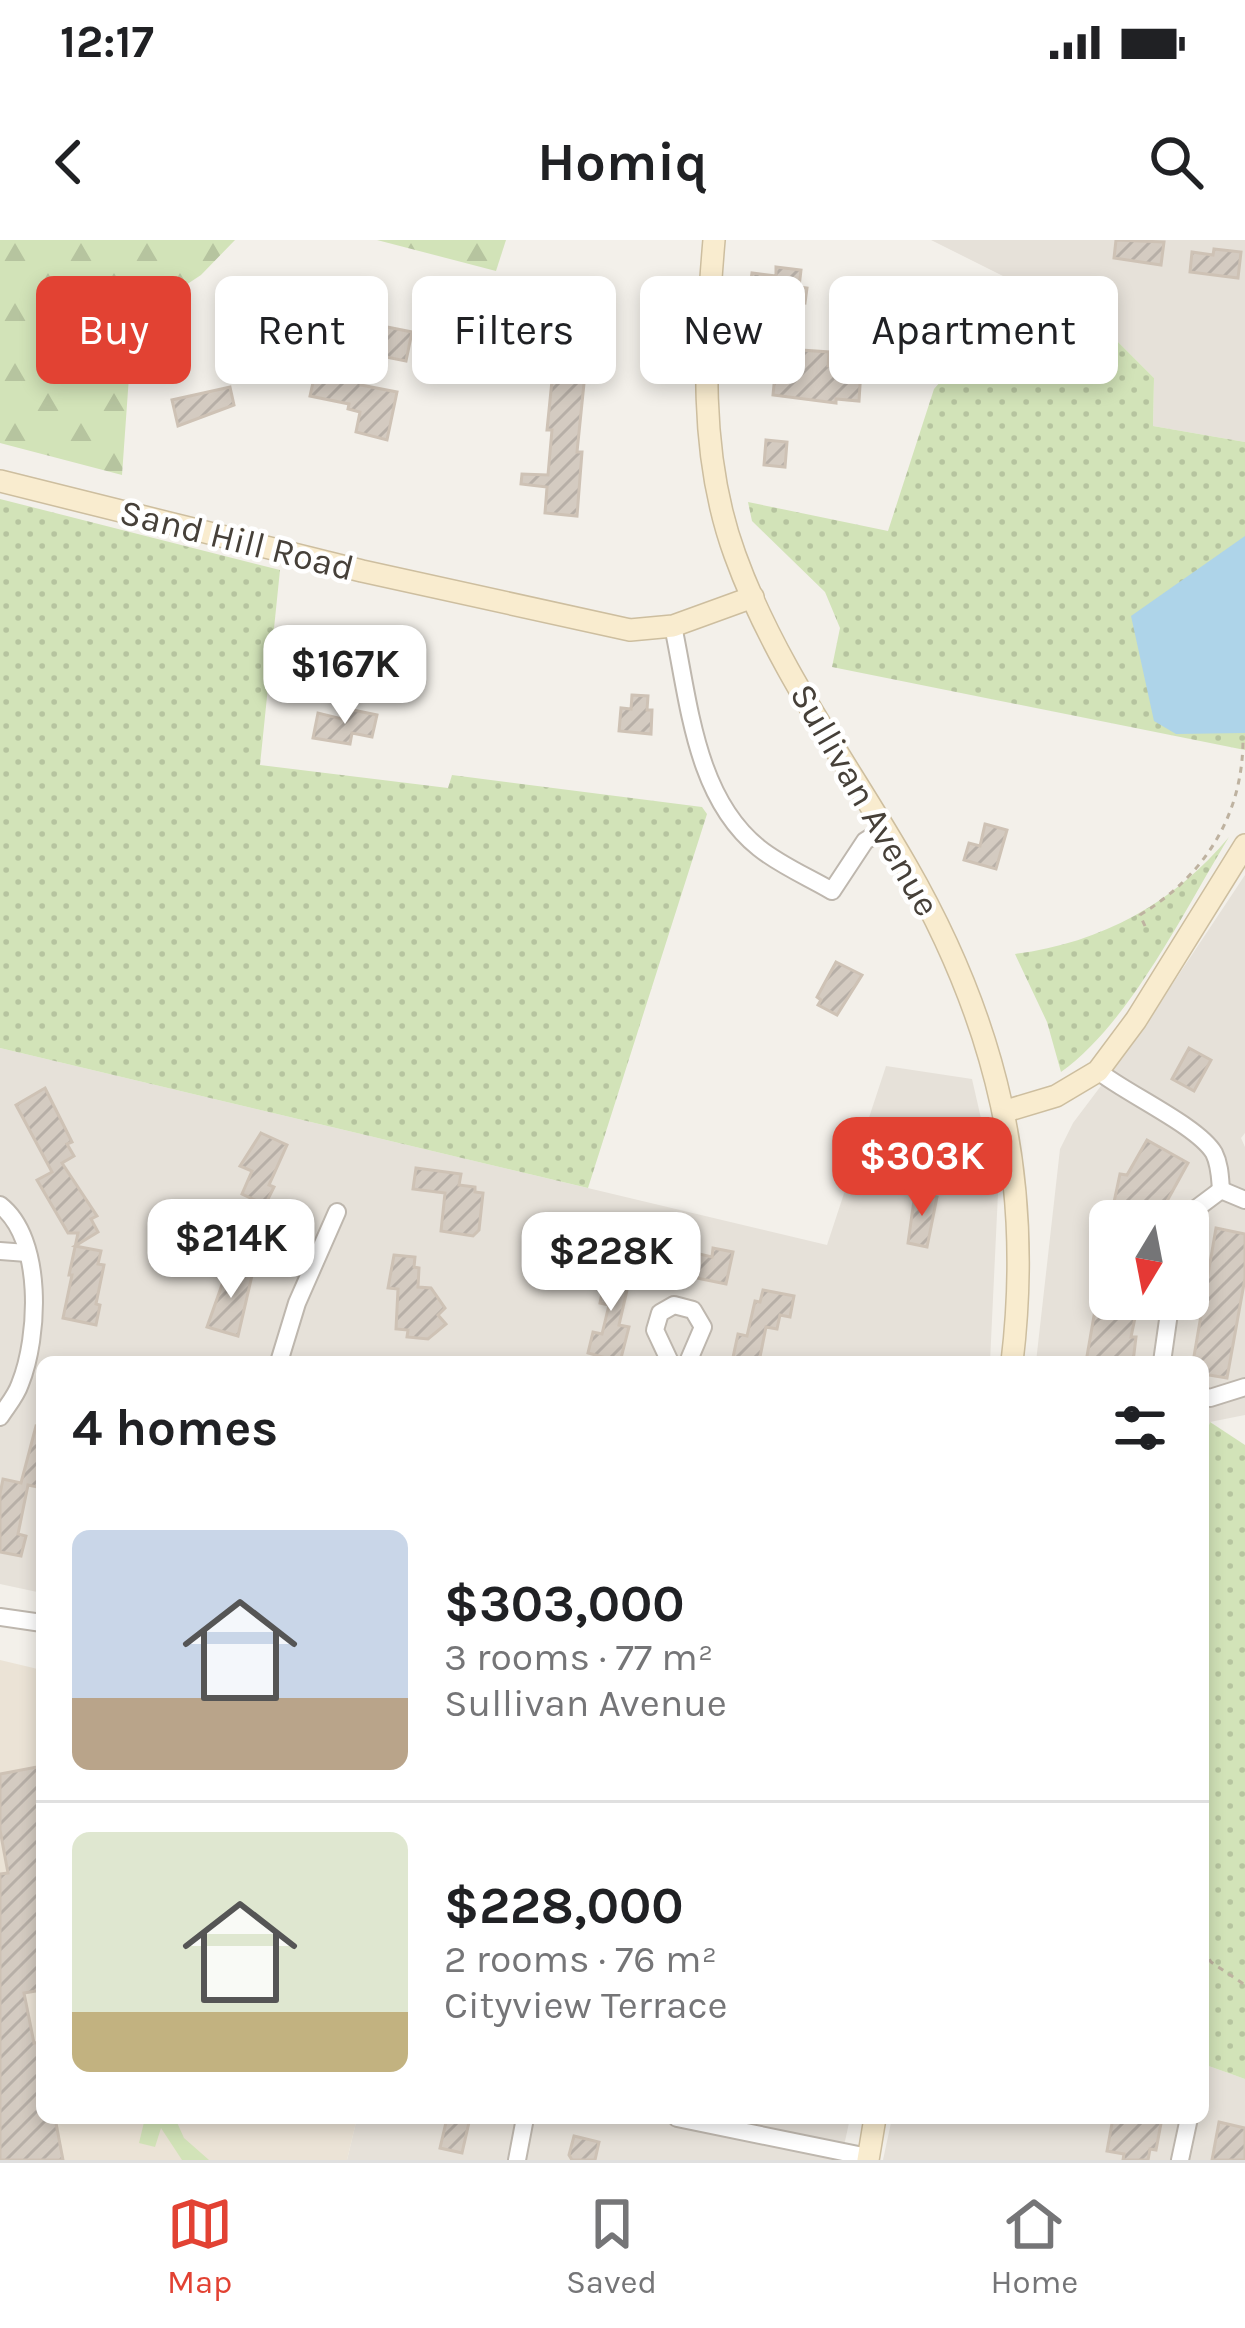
<!DOCTYPE html>
<meta charset="utf-8">
<style>
:root{--surface:#fff;--page:#f6f6f6;--text:#202124;--muted:#757577;--line:#e0e0e0;--accent:#e24233}
body{margin:0;font-family:Karla,sans-serif;background:var(--page);color:var(--text);height:100vh;display:flex;flex-direction:column;font-size:45px;white-space:nowrap}
*{box-sizing:border-box;margin:0}
p{font-size:39px;color:var(--muted)}
.icon{flex:none;width:66px;height:66px;fill:none;stroke:currentColor;stroke-width:2;stroke-linecap:round;stroke-linejoin:round}
.map{position:relative;flex:1;overflow:hidden}
.panel{position:absolute;left:36px;top:1116px;width:1173px;height:768px;display:flex;flex-direction:column;background:var(--surface);border-radius:18px;box-shadow:0 6px 18px #0003}
.panel>*{flex:none}
.hud{position:absolute;left:36px;top:36px;width:1173px;height:108px;display:flex;gap:24px}
.needle{width:78px;rotate:190deg}
.buttons{position:absolute;left:1089px;top:960px;display:grid;gap:24px}
.buttons a{display:grid;place-items:center;width:120px;height:120px;border-radius:18px;background:var(--surface);box-shadow:0 6px 18px #0003;font-size:60px}
.price{position:absolute;translate:-50% -102px;padding:0 27px;border-radius:24px;background:#fff;color:#222;font-size:39px;line-height:78px;filter:drop-shadow(0 3px 6px #0008)}
.price::after{content:'';position:absolute;left:50%;top:72px;width:36px;height:27px;margin-left:-18px;background:inherit;clip-path:polygon(0 0,100% 0,50% 100%)}
.price.current{background:var(--accent);color:#fff}
ul{padding:0;list-style:none}
li{display:flex;align-items:center;gap:36px;height:300px;padding:0 36px}
li+li{border-top:3px solid var(--line)}
li span{display:grid;place-items:center;flex:none;width:336px;height:240px;border-radius:18px;color:#555}
li>.icon{margin-inline-start:auto}
span .icon{width:144px;height:144px;fill:#fffc;stroke-width:1}
li b{font-size:51px}
h2{display:flex;justify-content:space-between;align-items:center;height:144px;padding:0 36px;font-size:51px}
.chip{padding:0 42px;border-radius:18px;background:var(--surface);box-shadow:0 6px 18px #0003;font-size:42px;line-height:108px}
.chip.current{background:var(--accent);color:#fff}
.status{display:flex;justify-content:space-between;align-items:center;height:84px;padding:0 60px;background:var(--surface);direction:ltr}
.status svg{height:33px;fill:currentColor}
header{display:flex;justify-content:space-between;align-items:center;height:156px;padding:0 36px;background:var(--surface);font-size:54px;font-weight:700}
.menu{display:flex;justify-content:space-around;align-items:center;height:168px;border-top:3px solid var(--line);background:var(--surface);font-size:33px;color:var(--muted)}
.menu a{display:grid;justify-items:center;gap:6px}
.menu .current{color:var(--accent)}
.map>svg:first-child{display:block}
</style>
<div class="status"><b>12:17</b><svg viewBox="0 0 49 12"><path d="M0 12V9h3v3zM5 12V6h3v6zM10 12V3h3v9zM15 12V0h3v12zM26 1h20v11H26zM47 4h2v5h-2z"/></svg></div>
<header><svg class="icon" aria-label="back" viewBox="0 0 24 24"><path d="M15 5l-7 7 7 7"/></svg>Homiq<svg class="icon" aria-label="search" viewBox="0 0 24 24"><circle cx="10" cy="10" r="6"/><path d="M15 15l6 6"/></svg></header>
<div class="map">
<svg width="1245" height="1920" viewBox="0 0 1245 1920">
<defs>
<pattern id="forest-firs" width="22" height="20" patternUnits="userSpaceOnUse" patternTransform="scale(3)"><rect width="22" height="20" fill="#d2e3b8"/><path d="M5 1l3.5 6h-7zM16 11l3.5 6h-7z" fill="#b6c49f"/></pattern>
<pattern id="park-dots" width="8" height="8" patternUnits="userSpaceOnUse" patternTransform="scale(3)"><rect width="8" height="8" fill="#d2e3b8"/><path d="M2 2h.1M6 6h.1" fill="none" stroke="#b6c49f" stroke-width="1.8" stroke-linecap="round"/></pattern>
<pattern id="building-hatch" width="6" height="6" patternUnits="userSpaceOnUse" patternTransform="scale(3)"><rect width="6" height="6" fill="#d4cbc1"/><path d="M-1 1l2-2M0 6l6-6M5 7l2-2" fill="none" stroke="#b7afa7"/></pattern>
</defs>
<rect width="100%" height="100%" fill="#f3f0ea"/>
<g fill="#e6e1d9" fill-rule="evenodd">
<polygon points="931,0 1245,0 1245,202 1153,186 1154,138 1101,85"/>
<path d="M1245 635V893L1241 898 1245 907V1175L1210 1182 1203 1204V1122H1036L1060 909 1073 883 1134 802ZM1110 981H1188V1059H1110Z"/>
<polygon points="0,808 827,1005 886,826 972,839 998,953 990,1122 42,1122 42,1353 0,1344"/>
<polygon points="1203,1824 1245,1839 1245,1920 883,1920 892,1878 1203,1878"/>
<polygon points="357,1878 850,1878 841,1920 347,1920"/>
</g>
<polygon fill="#ebe3d6" points="0,1420 42,1430 42,1878 357,1878 347,1920 0,1920"/>
<polygon fill="#d2e3b8" points="145,1878 175,1878 184,1898 209,1920 182,1920 161,1888 155,1907 139,1903"/>
<g fill="url(#forest-firs)">
<polygon points="0,0 235,0 201,35 133,80 122,235 0,203"/>
<polygon points="377,0 506,0 496,31"/>
</g>
<g fill="url(#park-dots)">
<polygon points="1101,85 1154,138 1153,186 1245,202 1245,510 832,427 840,388 825,352 752,281 748,262 888,291 934,149 967,111"/>
<polygon points="0,259 280,330 260,525 448,548 452,535 702,567 707,574 588,948 0,808"/>
<path d="M1229 597C1185 669 1130 783 1061 832L1047 782 1015 714C1101 703 1174 663 1229 597Z"/>
<polygon points="1210,1182 1245,1205 1245,1839 1203,1824 1203,1204"/>
</g>
<polygon fill="#aed4e9" points="1245,296 1245,493 1176,494 1154,481 1131,376"/>
<g fill="url(#building-hatch)" stroke="#cec2b5" stroke-width="3">
<polygon points="1116,0 1164,2 1161,25 1114,18"/>
<polygon points="1214,9 1241,12 1238,38 1190,32 1192,12 1213,15"/>
<polygon points="776,27 801,30 799,47 807,48 805,63 749,53 752,33 776,36"/>
<polygon points="562,42 594,45 577,212 582,212 577,276 545,273 547,247 521,244 522,234 548,235 552,190 547,190"/>
<polygon points="337,77 412,92 406,121 356,111 351,137 362,139 361,145 397,152 387,200 356,192 360,172 348,169 349,164 310,156 316,129 326,131"/>
<polygon points="767,99 801,102 801,110 829,112 828,126 861,129 859,161 836,159 836,163 773,155 776,124 765,123"/>
<polygon points="230,147 234,165 178,186 172,160"/>
<polygon points="766,200 787,202 785,227 764,225"/>
<polygon points="632,455 648,456 647,470 652,470 651,494 619,491 621,468 631,469"/>
<polygon points="348,469 377,475 372,497 352,493 350,504 313,498 318,473 346,480"/>
<polygon points="985,584 1007,590 996,629 964,620 969,603 980,606"/>
<polygon points="836,722 862,735 837,775 818,765 821,760 817,757"/>
<polygon points="1189,808 1211,820 1194,851 1172,839"/>
<polygon points="45,848 72,902 67,904 74,916 62,923 97,976 91,979 98,992 75,1006 101,1011 98,1024 104,1025 96,1064 100,1065 96,1085 63,1078 72,1035 69,1035 78,993 68,993 37,940 52,932 16,865"/>
<polygon points="261,893 287,905 269,945 274,947 265,965 242,954 252,931 240,926"/>
<polygon points="1147,900 1188,923 1156,981 1110,981 1120,934 1127,935"/>
<polygon points="416,928 461,934 459,945 475,947 475,952 483,953 479,990 473,996 441,991 445,953 413,949"/>
<polygon points="915,953 937,957 927,1007 908,1003"/>
<polygon points="1216,988 1245,994 1245,1038 1227,1138 1203,1134 1203,1122 1193,1122"/>
<polygon points="650,994 670,998 668,1007 682,1010 712,1017 713,1008 733,1012 726,1044 643,1027"/>
<polygon points="394,1015 415,1017 414,1027 419,1028 418,1047 431,1048 445,1068 438,1075 446,1084 428,1099 407,1097 408,1090 396,1089 398,1049 388,1048"/>
<polygon points="1104,1018 1110,1018 1110,1059 1139,1059 1131,1097 1136,1097 1133,1122 1086,1122"/>
<polygon points="229,1025 253,1031 238,1096 207,1087"/>
<polygon points="599,1026 631,1033 619,1085 629,1087 620,1122 588,1113 593,1092 602,1094 609,1065 600,1063 603,1048 594,1046"/>
<polygon points="763,1050 794,1056 790,1077 780,1075 777,1089 766,1087 759,1122 732,1122 738,1094 747,1096 755,1061 760,1062"/>
<polygon points="36,1186 42,1187 42,1248 28,1245 18,1294 26,1296 21,1316 0,1312 0,1254 3,1239 21,1243"/>
<polygon points="42,1526 42,1750 24,1753 34,1803 42,1802 42,1878 55,1878 63,1920 0,1920 0,1634 8,1633 0,1590 0,1534"/>
<polygon points="447,1878 470,1878 462,1913 440,1908"/>
<polygon points="1113,1878 1162,1878 1156,1910 1150,1909 1148,1920 1123,1920 1124,1914 1107,1911"/>
<polygon points="1219,1882 1245,1888 1245,1920 1212,1920"/>
<polygon points="574,1896 599,1902 595,1920 572,1920 569,1915"/>
</g>
<g fill="none" stroke-linecap="round" stroke-linejoin="round">
<g stroke="#beb7ae" stroke-width="20">
<g id="street">
<path d="M673 386C689 461 695 557 759 608 780 625 808 637 832 651L865 601 884 589"/>
<path d="M1098 831C1127 854 1198 886 1214 913 1220 925 1220 938 1221 950"/>
<polyline points="1221,950 1245,960"/>
<path d="M0 965C44 999 39 1097 20 1144 16 1156 7 1166 0 1177"/>
<polyline points="1188,984 1197,968 1221,950"/>
<polyline points="0,1011 27,1013"/>
<polyline points="279,1122 297,1063 337,972"/>
<polyline points="670,1122 655,1090 660,1073 674,1065 693,1070 703,1087 688,1122"/>
<polyline points="1162,1122 1171,1059"/>
<polyline points="1203,1156 1210,1158 1245,1147"/>
<polyline points="0,1377 42,1383"/>
<polyline points="677,1878 868,1917"/>
<polyline points="517,1920 525,1878"/>
<polyline points="1180,1920 1189,1878"/>
</g>
</g>
<g stroke="#cdbe9f" stroke-width="24">
<g id="secondary">
<path d="M714 0C705 105 698 214 735 315 775 426 848 524 906 625 997 783 1034 940 1012 1122"/>
<polyline points="0,241 362,331 630,390 673,386 753,357"/>
<polyline points="1006,871 1056,856 1098,831 1136,780 1245,605"/>
<polyline points="868,1920 875,1878"/>
</g>
</g>
<g stroke="#beb2a0" stroke-width="3" stroke-dasharray="6 6" stroke-linecap="butt">
<path d="M1145 686 1140 675C1204 636 1243 576 1243 499"/>
<polyline points="1203,1709 1211,1722 1245,1745"/>
</g>
<use href="#street" stroke="#fff" stroke-width="16"/>
<use href="#secondary" stroke="#f9eccf" stroke-width="21"/>
</g>
<g text-anchor="middle" dominant-baseline="central" stroke-width="9" stroke-linejoin="round" paint-order="stroke">
<g font-size="36" fill="#464039" stroke="#fff">
<text transform="translate(237 300) rotate(14)">Sand Hill Road</text>
<text transform="translate(865 560) rotate(60)">Sullivan Avenue</text>
</g>
</g>
</svg>
<div class="buttons">
<a><svg class="needle" viewBox="-14 -14 28 28"><path d="M0-13l5 13h-10z" fill="#e53935"/><path d="M0 13l5-13h-10z" fill="#757577"/></svg></a>
</div>
<b class="price" style="left:345px;top:487px">$167K</b>
<b class="price current" style="left:922px;top:979px">$303K</b>
<b class="price" style="left:231px;top:1061px">$214K</b>
<b class="price" style="left:611px;top:1074px">$228K</b>
<div class="hud">
<a class="chip current">Buy</a>
<a class="chip">Rent</a>
<a class="chip">Filters</a>
<a class="chip">New</a>
<a class="chip">Apartment</a>
</div>
<section class="panel">
<h2>4 homes<svg class="icon" aria-label="filters" viewBox="0 0 24 24"><path d="M4 7h16M4 17h16"/><circle cx="9" cy="7" r="2"/><circle cx="15" cy="17" r="2"/></svg></h2>
<ul>
<li><span style="background:linear-gradient(#c9d6e8 70%,#b9a48a 0)"><svg class="icon" aria-label="home" viewBox="0 0 24 24"><path d="M3 11l9-7 9 7M6 9v11h12V9"/></svg></span><div><b>$303,000</b><p>3 rooms · 77 m²</p><p>Sullivan Avenue</p></div></li>
<li><span style="background:linear-gradient(#dfe7d0 75%,#c2b280 0)"><svg class="icon" aria-label="home" viewBox="0 0 24 24"><path d="M3 11l9-7 9 7M6 9v11h12V9"/></svg></span><div><b>$228,000</b><p>2 rooms · 76 m²</p><p>Cityview Terrace</p></div></li>
</ul>
</section>
</div>
<nav class="menu">
<a class="current"><svg class="icon" aria-label="map" viewBox="0 0 24 24"><path d="M3 6l6-2 6 2 6-2v14l-6 2-6-2-6 2zM9 4v14M15 6v14"/></svg>Map</a>
<a><svg class="icon" aria-label="saved" viewBox="0 0 24 24"><path d="M7 4h10v16l-5-4-5 4z"/></svg>Saved</a>
<a><svg class="icon" aria-label="home" viewBox="0 0 24 24"><path d="M3 11l9-7 9 7M6 9v11h12V9"/></svg>Home</a>
</nav>
